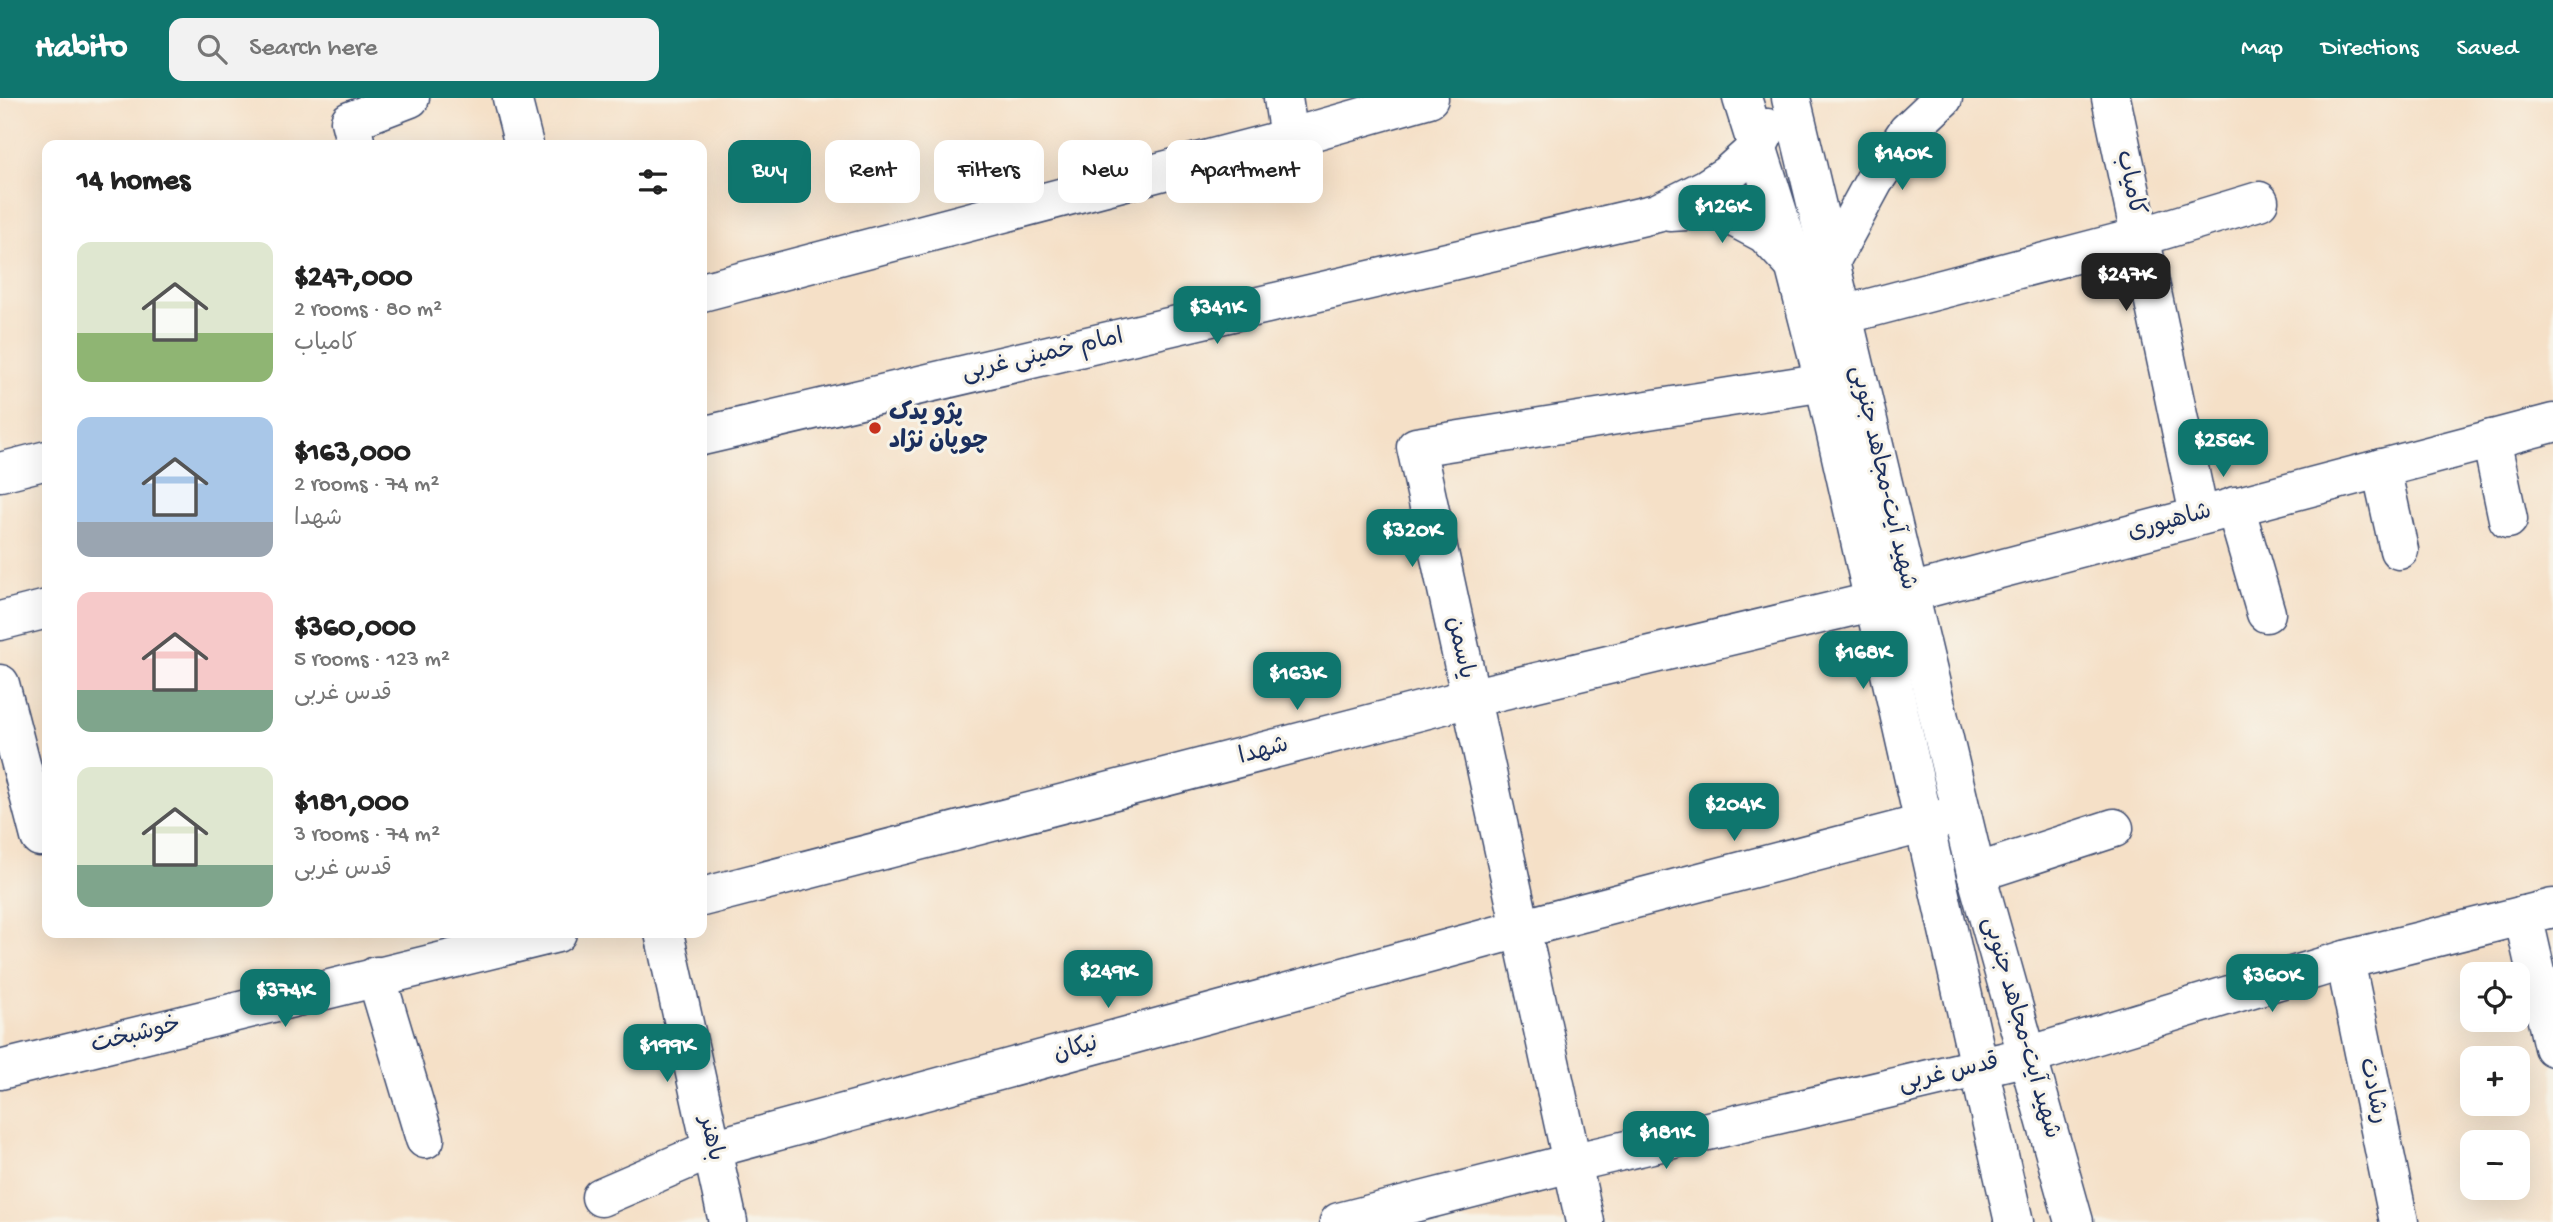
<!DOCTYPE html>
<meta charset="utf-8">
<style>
:root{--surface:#fff;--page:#f2f2f2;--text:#222;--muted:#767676;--accent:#0f766e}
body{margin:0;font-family:"Gochi Hand","Playpen Sans Arabic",sans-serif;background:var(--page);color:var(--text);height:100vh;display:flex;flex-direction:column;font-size:26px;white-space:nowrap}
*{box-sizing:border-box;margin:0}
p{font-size:23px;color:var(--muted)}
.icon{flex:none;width:38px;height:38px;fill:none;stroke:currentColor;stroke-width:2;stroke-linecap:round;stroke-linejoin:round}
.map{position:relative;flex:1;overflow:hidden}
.panel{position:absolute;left:42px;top:42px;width:665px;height:798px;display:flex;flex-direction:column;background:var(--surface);border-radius:14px;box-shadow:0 7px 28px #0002}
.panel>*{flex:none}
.top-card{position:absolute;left:728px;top:42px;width:665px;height:63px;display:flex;gap:14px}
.controls{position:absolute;left:2460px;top:864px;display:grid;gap:14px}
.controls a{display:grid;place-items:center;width:70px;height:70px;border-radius:14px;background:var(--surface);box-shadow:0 7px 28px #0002;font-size:35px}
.price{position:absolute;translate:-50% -60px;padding:0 16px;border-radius:14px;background:var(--accent);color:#fff;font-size:23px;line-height:46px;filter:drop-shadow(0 2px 4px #0008)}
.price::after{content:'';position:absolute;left:50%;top:42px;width:21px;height:16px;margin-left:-10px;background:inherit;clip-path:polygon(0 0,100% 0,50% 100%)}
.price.selected{background:#222;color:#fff}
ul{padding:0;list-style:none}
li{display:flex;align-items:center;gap:21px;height:175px;padding:0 35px}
li span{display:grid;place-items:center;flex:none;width:196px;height:140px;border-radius:14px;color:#555}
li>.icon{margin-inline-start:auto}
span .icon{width:84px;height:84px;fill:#fffc;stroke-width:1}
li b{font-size:30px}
h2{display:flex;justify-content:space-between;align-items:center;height:84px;padding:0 35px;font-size:30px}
.chip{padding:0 24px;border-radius:14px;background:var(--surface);box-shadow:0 7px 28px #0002;font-size:24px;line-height:63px}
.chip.selected{background:var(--accent);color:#fff}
header{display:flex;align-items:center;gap:42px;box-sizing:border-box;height:98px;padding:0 35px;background:var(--accent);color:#fff}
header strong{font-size:33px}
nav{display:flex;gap:38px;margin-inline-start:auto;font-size:24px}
.search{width:490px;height:63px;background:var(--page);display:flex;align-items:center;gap:18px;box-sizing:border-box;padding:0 24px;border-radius:14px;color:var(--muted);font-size:26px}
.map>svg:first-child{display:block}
</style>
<header>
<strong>Habito</strong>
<div class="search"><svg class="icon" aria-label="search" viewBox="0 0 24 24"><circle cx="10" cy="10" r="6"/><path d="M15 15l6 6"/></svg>Search here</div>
<nav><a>Map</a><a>Directions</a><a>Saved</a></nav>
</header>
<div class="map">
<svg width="2553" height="1124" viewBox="0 0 2553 1124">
<rect width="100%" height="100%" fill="#f7f3e8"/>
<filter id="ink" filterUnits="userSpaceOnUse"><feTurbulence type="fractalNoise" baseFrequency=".0143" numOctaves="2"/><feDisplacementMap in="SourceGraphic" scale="14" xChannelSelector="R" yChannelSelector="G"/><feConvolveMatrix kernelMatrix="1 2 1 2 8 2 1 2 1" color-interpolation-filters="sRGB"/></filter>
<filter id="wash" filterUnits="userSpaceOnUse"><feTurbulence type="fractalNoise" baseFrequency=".00686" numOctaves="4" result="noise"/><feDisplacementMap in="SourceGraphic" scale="28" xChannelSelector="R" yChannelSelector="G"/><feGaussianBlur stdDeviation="1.57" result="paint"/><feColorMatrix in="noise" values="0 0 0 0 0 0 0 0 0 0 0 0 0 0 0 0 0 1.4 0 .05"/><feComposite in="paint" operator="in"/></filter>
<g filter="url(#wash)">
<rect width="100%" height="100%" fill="#f5e0c7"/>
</g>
<g filter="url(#ink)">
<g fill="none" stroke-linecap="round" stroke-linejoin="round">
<g stroke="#3c4a6e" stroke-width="41">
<g id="minor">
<polyline points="512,0 524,47"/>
<polyline points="1283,0 1289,40"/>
<polyline points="2111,0 2199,417"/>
<polyline points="356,47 350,23 410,0"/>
<polyline points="1843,217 2140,139 2259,103"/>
<polyline points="2491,341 2508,421"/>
<polyline points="2381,370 2399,452"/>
<polyline points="2235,408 2266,515"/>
<polyline points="0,586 40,739"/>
<polyline points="1976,775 2114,730"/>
<polyline points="702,799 1470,600 1909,495 2553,325"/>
<polyline points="2523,817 2553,949"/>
<polyline points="664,835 728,1124"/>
<polyline points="2345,862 2399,1124"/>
<polyline points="376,878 425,1041"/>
<polyline points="0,972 557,835"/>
<polyline points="601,1099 712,1051 1520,831 1957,717"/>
<polyline points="1339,1124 1571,1065 2028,958 2345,862 2553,810"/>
<polyline points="1585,1124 1416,349 1856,279"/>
</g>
</g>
<g stroke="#3c4a6e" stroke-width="41">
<g id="major">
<polyline points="1742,0 1794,166 1824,283 2014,1124"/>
<polyline points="1791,0 1976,775 2074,1124"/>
<polyline points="1670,114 1718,111 1765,136 1793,166"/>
<polyline points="1830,164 1874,83 1907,34 1943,0"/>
<polyline points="702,194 1289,40 1429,0"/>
<polyline points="702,338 1657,115 1707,90 1727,77 1757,50 1767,30"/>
<polyline points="0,374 47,362"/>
<polyline points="0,523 47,511"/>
</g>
</g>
<use href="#minor" stroke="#fff" stroke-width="38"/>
<use href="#major" stroke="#fff" stroke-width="38"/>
</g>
</g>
<circle fill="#c8321e" stroke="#f7f3e8" stroke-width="2.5" cx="875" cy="330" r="7"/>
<g text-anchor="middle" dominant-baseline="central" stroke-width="6" stroke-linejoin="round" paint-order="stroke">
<g font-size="24" fill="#1b2f5e" stroke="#f7f3e8">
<text transform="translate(2129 85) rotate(78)">کامیاب</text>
<text transform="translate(1043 258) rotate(-13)">امام خمینی غربی</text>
<text transform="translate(1882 380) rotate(77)">شهید آیت-مجاهد جنوبی</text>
<text transform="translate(2170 425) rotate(-15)">شاهپوری</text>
<text transform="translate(1459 550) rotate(78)">یاسمن</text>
<text transform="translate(1264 654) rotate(-15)">شهدا</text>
<text transform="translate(2020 930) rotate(74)">شهید آیت-مجاهد جنوبی</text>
<text transform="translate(136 938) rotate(-14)">خوشبخت</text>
<text transform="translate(1076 952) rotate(-15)">نیکان</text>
<text transform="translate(1949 976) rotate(-13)">قدس غربی</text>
<text transform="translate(2372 993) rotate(78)">رشادت</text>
<text transform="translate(710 1041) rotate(77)">باهنر</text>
</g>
<g font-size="24" font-weight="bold" fill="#1b2f5e" stroke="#f7f3e8" text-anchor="start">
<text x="889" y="316">پژو یدک<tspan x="889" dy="28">چوپان نژاد</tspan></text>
</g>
</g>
</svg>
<div class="controls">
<a><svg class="icon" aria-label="locate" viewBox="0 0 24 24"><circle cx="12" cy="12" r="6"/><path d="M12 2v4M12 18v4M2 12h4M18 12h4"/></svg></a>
<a>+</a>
<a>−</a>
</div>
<b class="price" style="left:1902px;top:94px">$140K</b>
<b class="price" style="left:1722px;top:147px">$126K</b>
<b class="price selected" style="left:2126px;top:215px">$247K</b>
<b class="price" style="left:1217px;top:248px">$341K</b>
<b class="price" style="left:2223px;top:381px">$256K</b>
<b class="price" style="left:1412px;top:471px">$320K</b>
<b class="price" style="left:1863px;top:593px">$168K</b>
<b class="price" style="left:1297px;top:614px">$163K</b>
<b class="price" style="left:1734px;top:745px">$204K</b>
<b class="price" style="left:1108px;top:912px">$249K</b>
<b class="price" style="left:2272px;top:916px">$360K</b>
<b class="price" style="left:285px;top:931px">$374K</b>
<b class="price" style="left:667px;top:986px">$199K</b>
<b class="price" style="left:1666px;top:1073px">$181K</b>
<div class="top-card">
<a class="chip selected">Buy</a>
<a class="chip">Rent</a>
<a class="chip">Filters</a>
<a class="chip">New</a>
<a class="chip">Apartment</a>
</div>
<section class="panel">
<h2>14 homes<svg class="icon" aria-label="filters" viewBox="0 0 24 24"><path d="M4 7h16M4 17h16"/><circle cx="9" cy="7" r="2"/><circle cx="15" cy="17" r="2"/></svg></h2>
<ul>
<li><span style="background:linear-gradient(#dfe7d0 65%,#8fb573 0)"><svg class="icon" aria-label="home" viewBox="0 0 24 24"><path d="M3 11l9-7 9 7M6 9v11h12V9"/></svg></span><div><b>$247,000</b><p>2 rooms · 80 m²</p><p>کامیاب</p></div></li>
<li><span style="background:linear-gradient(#a9c7e8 75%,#9aa5b1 0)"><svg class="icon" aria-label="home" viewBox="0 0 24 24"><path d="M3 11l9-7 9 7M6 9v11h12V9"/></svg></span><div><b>$163,000</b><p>2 rooms · 74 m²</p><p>شهدا</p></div></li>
<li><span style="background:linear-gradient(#f6c9c9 70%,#7fa58c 0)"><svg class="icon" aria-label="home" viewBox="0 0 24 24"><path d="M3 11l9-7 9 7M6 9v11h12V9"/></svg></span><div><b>$360,000</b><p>5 rooms · 123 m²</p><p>قدس غربی</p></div></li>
<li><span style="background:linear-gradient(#dfe7d0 70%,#7fa58c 0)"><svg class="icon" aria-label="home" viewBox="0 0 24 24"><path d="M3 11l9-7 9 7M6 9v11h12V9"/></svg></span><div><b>$181,000</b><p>3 rooms · 74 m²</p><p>قدس غربی</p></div></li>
</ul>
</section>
</div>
